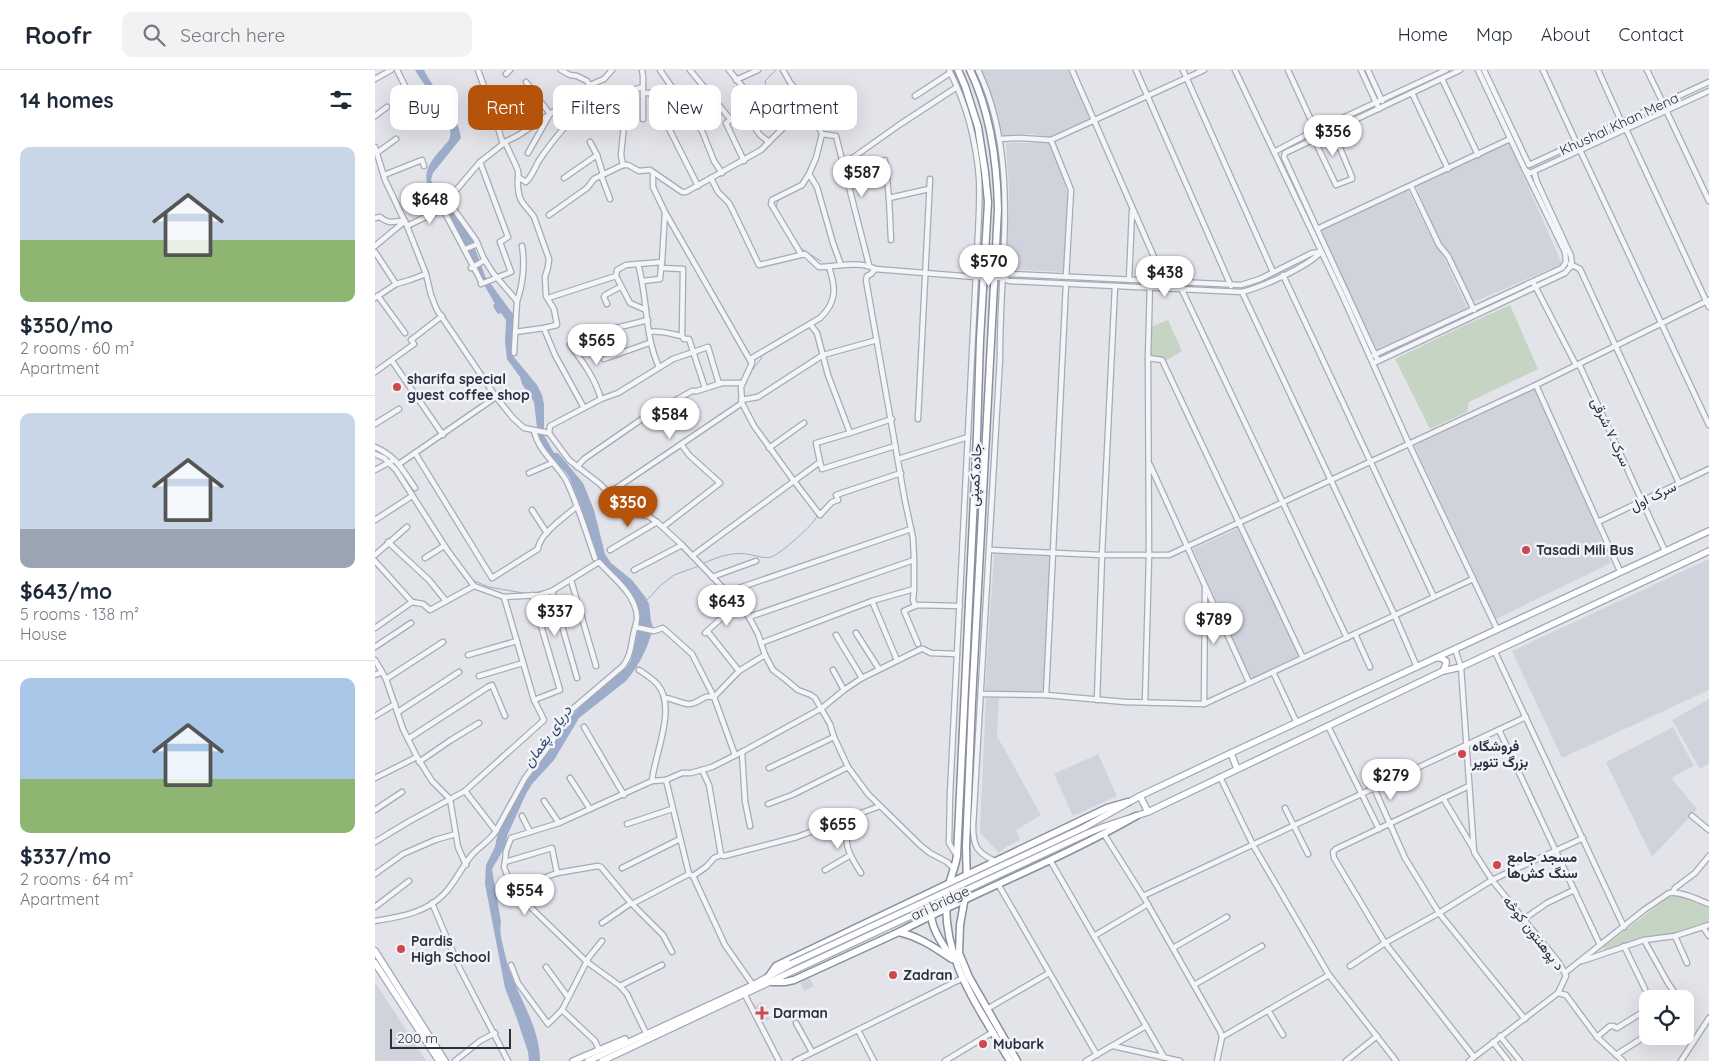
<!DOCTYPE html>
<meta charset="utf-8">
<style>
:root{--surface:#fff;--page:#f2f2f3;--text:#1f2937;--muted:#747a83;--line:#e0e1e3;--accent:#b45309}
body{margin:0;font-family:Quicksand,Vazirmatn,sans-serif;background:var(--page);color:var(--text);height:100vh;display:flex;flex-direction:column;font-size:19px;white-space:nowrap}
*{box-sizing:border-box;margin:0}
p{font-size:16px;color:var(--muted)}
.icon{flex:none;width:28px;height:28px;fill:none;stroke:currentColor;stroke-width:2;stroke-linecap:round;stroke-linejoin:round}
.map{position:relative;flex:1;overflow:hidden}
.details{display:flex;flex-direction:column;background:var(--surface);width:375px}
.details>*{flex:none}
.banner{position:absolute;left:15px;top:15px;width:475px;height:45px;display:flex;gap:10px}
.fabs{position:absolute;left:1264px;top:920px;display:grid;gap:10px}
.fabs a{display:grid;place-items:center;width:55px;height:55px;border-radius:10px;background:var(--surface);box-shadow:0 5px 20px #0002;font-size:25px}
.scale{position:absolute;left:15px;bottom:12px;width:121px;box-sizing:border-box;padding-left:5px;border:2px solid #2a3042;border-top:0;font-size:14px;line-height:18px;white-space:nowrap;color:#2a3042;-webkit-text-stroke:4px #f1f3f7;paint-order:stroke}
.price{position:absolute;translate:-50% -42px;padding:0 11px;border-radius:18px;background:#fff;color:#222;font-size:16px;line-height:32px;filter:drop-shadow(0 1px 2px #0008)}
.price::after{content:'';position:absolute;left:50%;top:30px;width:15px;height:11px;margin-left:-8px;background:inherit;clip-path:polygon(0 0,100% 0,50% 100%)}
.price.on{background:var(--accent);color:#fff}
ul{padding:0;list-style:none}
li{display:grid;align-content:center;gap:10px;height:265px;padding:0 20px}
li+li{border-top:1px solid var(--line)}
li span{display:grid;place-items:center;height:155px;border-radius:10px;color:#555}
li>.icon{margin-inline-start:auto}
span .icon{width:90px;height:90px;fill:#fffc;stroke-width:1}
li b{font-size:21px}
h2{display:flex;justify-content:space-between;align-items:center;height:60px;padding:0 20px;font-size:21px}
.pill{padding:0 18px;border-radius:10px;background:var(--surface);box-shadow:0 5px 20px #0002;font-size:18px;line-height:45px}
.pill.on{background:var(--accent);color:#fff}
header{display:flex;align-items:center;gap:30px;box-sizing:border-box;height:70px;padding:0 25px;background:var(--surface);border-bottom:1px solid var(--line)}
header strong{font-size:24px}
nav{display:flex;gap:28px;margin-inline-start:auto;font-size:18px}
.search{width:350px;height:45px;background:var(--page);display:flex;align-items:center;gap:12px;box-sizing:border-box;padding:0 18px;border-radius:10px;color:var(--muted);font-size:19px}
main{display:flex;flex:1;min-height:0}
.map>svg:first-child{display:block}
</style>
<header>
<strong>Roofr</strong>
<div class="search"><svg class="icon" aria-label="search" viewBox="0 0 24 24"><circle cx="10" cy="10" r="6"/><path d="M15 15l6 6"/></svg>Search here</div>
<nav><a>Home</a><a>Map</a><a>About</a><a>Contact</a></nav>
</header>
<main>
<section class="details">
<h2>14 homes<svg class="icon" aria-label="filters" viewBox="0 0 24 24"><path d="M4 7h16M4 17h16"/><circle cx="9" cy="7" r="2"/><circle cx="15" cy="17" r="2"/></svg></h2>
<ul>
<li><span style="background:linear-gradient(#c9d6e8 60%,#8fb573 0)"><svg class="icon" aria-label="home" viewBox="0 0 24 24"><path d="M3 11l9-7 9 7M6 9v11h12V9"/></svg></span><div><b>$350/mo</b><p>2 rooms · 60 m²</p><p>Apartment</p></div></li>
<li><span style="background:linear-gradient(#c9d6e8 75%,#9aa5b1 0)"><svg class="icon" aria-label="home" viewBox="0 0 24 24"><path d="M3 11l9-7 9 7M6 9v11h12V9"/></svg></span><div><b>$643/mo</b><p>5 rooms · 138 m²</p><p>House</p></div></li>
<li><span style="background:linear-gradient(#a9c7e8 65%,#8fb573 0)"><svg class="icon" aria-label="home" viewBox="0 0 24 24"><path d="M3 11l9-7 9 7M6 9v11h12V9"/></svg></span><div><b>$337/mo</b><p>2 rooms · 64 m²</p><p>Apartment</p></div></li>
</ul>
</section>
<div class="map">
<svg width="1334" height="991" viewBox="0 0 1334 991">
<rect width="100%" height="100%" fill="#e2e4ea"/>
<g fill="#d0d3dc">
<polygon points="606,0 693,0 715,50 674,67 656,64 628,66"/>
<polygon points="631,73 674,73 690,109 693,128 688,202 632,199 634,121"/>
<polygon points="1134,73 1187,194 1092,235 1041,116"/>
<polygon points="1033,120 1057,169 1060,168 1092,238 996,282 952,185 947,159"/>
<polygon points="1160,319 1194,393 1236,493 1121,549 1039,375"/>
<polygon points="864,458 925,587 879,609 878,607 875,608 818,479"/>
<polygon points="619,484 676,486 668,622 610,621"/>
<polygon points="1334,489 1334,620 1187,688 1137,581"/>
<polygon points="611,628 624,628 622,666 666,745 641,760 645,770 631,777 624,783 605,763"/>
<polygon points="1334,629 1334,693 1325,699 1297,650"/>
<polygon points="1298,657 1319,696 1296,708 1322,739 1277,787 1231,692"/>
<polygon points="723,684 742,726 698,746 679,704"/>
<polygon points="434,908 439,916 429,921 425,913"/>
<polygon points="0,912 18,940 51,991 0,991"/>
<polygon points="386,932 395,949 387,953 378,937"/>
</g>
<g fill="#c5d4c3">
<polygon points="1135,235 1163,299 1094,332 1092,342 1055,359 1020,289 1084,258"/>
<polygon points="793,250 807,281 790,291 774,287 776,257"/>
<polygon points="1298,824 1334,837 1334,853 1303,865 1279,866 1231,882 1228,877"/>
</g>
<path fill="#9dadc9" d="M40 0H49C61 25 82 39 86 68L58 103 56 110C60 120 65 136 76 138L99 171 98 175C103 185 106 195 110 206L138 244V286L162 315 167 325 169 334V365L179 383H183L208 413 219 440 230 484 236 493 257 510 271 528 274 534 276 551 278 557C273 578 265 594 251 611L204 648 179 690 157 714 151 724 132 766 130 777 117 799 126 852C124 861 127 871 129 880 131 887 132 895 135 902 146 931 165 959 165 991H154L153 982 141 946 130 918 110 814 111 795 120 777 123 762 154 707 176 677 194 648 214 628 252 597 256 590 264 556 260 535 222 487 206 437 194 407 190 401 185 398 170 381 165 372 163 366 159 332 147 314 145 307 132 289 130 272 131 250 126 243 123 244 119 238 118 235 120 234 53 116C46 97 63 84 74 70 83 51 48 16 40 0Z"/>
<g fill="none" stroke-linecap="round" stroke-linejoin="round">
<g stroke="#9dadc9" stroke-width="1">
<polyline points="396,23 391,17 390,11 401,0"/>
<path d="M409 29C417 27 424 24 430 31"/>
<polyline points="401,138 402,133 405,128"/>
<polyline points="404,144 409,151"/>
<polyline points="425,178 446,191"/>
<polyline points="451,199 454,205"/>
<polyline points="425,257 445,245 454,232"/>
<polyline points="397,273 413,264"/>
<polyline points="374,304 386,289 387,285"/>
<polyline points="366,337 369,342"/>
<polyline points="29,409 77,483"/>
<path d="M327 494C342 487 356 482 372 484 379 485 389 489 396 487 404 485 440 454 442 446"/>
<polyline points="97,510 114,517 154,524"/>
<polyline points="158,523 173,520 220,492"/>
<polyline points="272,530 286,515 299,505 324,496"/>
</g>
<g stroke="#a7aab4" stroke-width="7">
<g id="minor">
<polyline points="22,0 48,52"/>
<path d="M103 0 118 41 128 74 130 72C134 82 140 92 143 101 144 106 142 112 143 117 144 134 151 135 159 147L174 189 173 197 170 207 171 226 179 239 182 255 169 258 170 261 180 285 209 338 226 329 243 323 298 289 333 277 344 314"/>
<polyline points="186,0 195,5 202,6 212,11 223,29 248,51 249,54 246,85 248,95"/>
<polyline points="267,0 268,6 268,49"/>
<polyline points="285,0 327,61 339,91 347,103"/>
<polyline points="315,0 356,50"/>
<polyline points="354,0 380,32"/>
<polyline points="408,0 416,14 430,27 447,64 461,66 494,195"/>
<path d="M574 0C591 33 601 71 604 108 605 126 604 145 603 163L575 724 574 773 582 786"/>
<path d="M603 0C646 89 624 194 625 288L598 756C598 776 602 783 620 791"/>
<polyline points="697,0 790,212"/>
<polyline points="761,0 856,216"/>
<polyline points="808,0 898,202"/>
<polyline points="860,0 968,227 1034,374 1122,559"/>
<polyline points="913,0 941,61"/>
<polyline points="986,0 1004,39"/>
<polyline points="993,0 1007,31"/>
<polyline points="1103,0 1150,100 1155,103 1334,21"/>
<polyline points="1109,0 1154,95 1334,12"/>
<polyline points="1168,0 1202,74"/>
<polyline points="1223,0 1247,53"/>
<polyline points="1272,0 1288,33"/>
<polyline points="131,4 135,0"/>
<polyline points="0,9 16,0"/>
<polyline points="1067,9 1103,85"/>
<polyline points="361,10 383,0"/>
<polyline points="151,12 175,44 153,83"/>
<polyline points="269,23 275,23 279,29 323,116"/>
<polyline points="1037,23 1073,99"/>
<polyline points="540,26 575,3"/>
<polyline points="230,35 244,24 268,17"/>
<polyline points="370,39 380,53 378,55 385,65 394,72"/>
<polyline points="1291,40 1334,131"/>
<polyline points="0,46 12,37"/>
<polyline points="1251,59 1334,237"/>
<polyline points="447,64 441,88 434,104 442,117 458,173 466,195"/>
<polyline points="624,69 645,68 676,70 829,0"/>
<polyline points="939,69 961,115 977,109 977,107 958,61"/>
<polyline points="676,70 696,120 691,207"/>
<polyline points="130,72 144,65 175,44 215,15 229,9 237,0"/>
<polyline points="215,72 222,85 228,104"/>
<polyline points="0,77 10,110 32,156 51,204 56,225 62,240 121,327 138,348 149,358 174,363 194,390 225,414 248,438 258,443 273,446 282,452 307,475 352,522 374,547 383,564 390,585 398,600 410,609 423,620 436,625 440,628 455,654 459,667 473,697 493,724 545,775 555,783 572,792 579,799"/>
<polyline points="1205,80 1334,355"/>
<polyline points="3,82 21,69"/>
<polyline points="899,82 931,65 1071,0"/>
<polyline points="510,90 514,128 516,170"/>
<polyline points="369,91 351,53 380,32 397,23 402,28 404,28 423,22"/>
<polyline points="105,92 133,167 125,172 136,202 106,214"/>
<polyline points="469,94 524,55 582,17"/>
<polyline points="278,103 278,117 290,142 376,292"/>
<polyline points="9,105 47,90 49,96"/>
<polyline points="226,105 235,129"/>
<path d="M143 107 151 112C157 106 159 100 163 92 171 80 180 68 190 57 199 46 213 40 223 29"/>
<polyline points="189,108 222,85"/>
<path d="M336 108 343 122 354 133 359 143 384 195 430 184 444 197C460 197 486 190 500 199L600 207 627 208 634 211 867 222C887 217 932 197 946 182"/>
<polyline points="1036,116 1064,175 1073,186 1099,240"/>
<polyline points="514,128 554,119"/>
<polyline points="73,131 101,170 109,189 118,203 142,231 139,283"/>
<polyline points="65,139 69,141 107,213"/>
<polyline points="174,145 212,118 219,109 248,95 253,95 264,101 275,100 307,122 311,122 386,80 410,56 441,50"/>
<path d="M0 148 5 147C17 156 18 150 30 151"/>
<polyline points="32,156 61,142 65,139 105,92 128,74"/>
<polyline points="942,159 1135,69"/>
<polyline points="0,176 30,151"/>
<polyline points="90,179 103,174"/>
<polyline points="0,182 21,214"/>
<polyline points="426,184 396,134 397,130 427,115 434,104"/>
<polyline points="287,192 286,198 308,199 307,266 309,269 314,269 330,318"/>
<path d="M263 194C273 228 269 265 284 297"/>
<polyline points="1195,194 1205,199 1304,413"/>
<polyline points="96,198 110,190"/>
<polyline points="908,205 1059,527"/>
<polyline points="627,208 634,204 866,215 885,209 937,183 946,182"/>
<polyline points="754,210 757,141"/>
<polyline points="268,211 285,209 286,198"/>
<polyline points="1159,214 1201,295"/>
<polyline points="807,220 972,568"/>
<polyline points="867,222 1020,546 1042,597"/>
<polyline points="3,226 30,263"/>
<polyline points="0,228 21,214 35,210 51,204"/>
<polyline points="173,228 241,206"/>
<path d="M142 231C148 215 150 193 147 176"/>
<polyline points="232,234 229,227 230,225 245,217"/>
<polyline points="271,240 255,233 241,206 242,200 251,195 287,192 290,142"/>
<polyline points="435,254 442,263 453,305 475,363 517,349"/>
<polyline points="140,262 169,258"/>
<path d="M274 262C285 260 295 264 307 266"/>
<polyline points="211,270 233,260 273,250"/>
<path d="M195 275C208 292 220 308 226 329"/>
<polyline points="999,285 1187,198 1191,192 1190,182 1150,100"/>
<polyline points="773,288 787,290 928,588"/>
<polyline points="229,289 274,273"/>
<polyline points="17,291 68,365"/>
<polyline points="1003,291 914,98 909,87 910,83 1085,0"/>
<polyline points="1001,292 1190,203 1197,195 1196,186 1162,112 1159,102"/>
<polyline points="1204,294 1290,481"/>
<polyline points="0,302 39,274 36,270 67,246"/>
<polyline points="1161,315 1245,501"/>
<polyline points="366,330 383,327 448,285 502,270"/>
<polyline points="543,349 555,109"/>
<polyline points="0,354 24,339"/>
<path d="M159 361C164 382 181 393 191 410 203 435 211 462 220 488"/>
<polyline points="174,363 175,356 209,338"/>
<polyline points="520,376 447,399 445,392 419,411 445,445 457,432 463,430 461,425 526,403"/>
<path d="M0 377C21 386 27 399 40 418"/>
<polyline points="394,378 429,353"/>
<path d="M40 383 117 508 163 479C164 464 190 447 201 437"/>
<path d="M0 384 9 388 21 400 73 481 99 516 129 527 165 525 177 521 224 492C238 508 261 524 262 547 262 553 259 560 258 566 256 577 255 587 248 596L194 642 177 672 150 708 121 761"/>
<polyline points="523,389 593,367"/>
<polyline points="445,392 441,373 475,363"/>
<polyline points="24,394 121,327"/>
<polyline points="775,395 874,612"/>
<polyline points="202,397 209,389 267,349 317,321 322,321 347,313 367,313"/>
<polyline points="0,400 17,391"/>
<polyline points="154,403 177,393"/>
<polyline points="234,423 367,333"/>
<polyline points="157,440 172,463"/>
<polyline points="0,450 37,426"/>
<polyline points="1223,452 1334,399"/>
<polyline points="288,457 345,413 314,385 306,374"/>
<polyline points="13,472 54,510 71,531"/>
<polyline points="235,480 282,452"/>
<polyline points="615,480 727,485 794,485 1161,315 1334,230"/>
<polyline points="0,485 32,457"/>
<path d="M317 486 419 411 379 356 367 333 366 317 377 293V288L445 248C462 232 461 218 454 197"/>
<polyline points="50,488 69,476"/>
<polyline points="0,491 37,532 48,534 55,540 99,516"/>
<polyline points="259,500 307,475"/>
<polyline points="337,507 381,491"/>
<polyline points="196,510 221,596"/>
<polyline points="539,519 538,530 540,536"/>
<polyline points="177,521 202,608"/>
<polyline points="352,522 536,459"/>
<polyline points="157,525 185,620 159,630"/>
<polyline points="497,531 522,590"/>
<polyline points="374,547 539,490 538,468 530,431 491,210 492,206 496,204 500,199"/>
<polyline points="260,557 279,561 288,558 317,584 339,627"/>
<polyline points="0,558 37,532"/>
<polyline points="333,562 364,601"/>
<polyline points="330,563 362,534"/>
<polyline points="481,563 504,599"/>
<polyline points="980,564 995,597"/>
<polyline points="461,565 487,608"/>
<polyline points="386,573 497,531 539,519 539,490"/>
<polyline points="543,574 529,541 542,535 585,536"/>
<polyline points="0,577 36,553"/>
<polyline points="1080,579 1086,597 1099,782 1117,810 1185,894 1191,906 1183,923 1094,991"/>
<polyline points="1120,582 1249,857"/>
<polyline points="93,585 142,571"/>
<polyline points="0,590 11,609 28,659 42,687 57,711 75,729 83,777 91,795"/>
<path d="M264 600C270 604 278 609 283 615 302 638 279 686 277 711"/>
<polyline points="458,600 469,620"/>
<polyline points="898,602 921,651"/>
<polyline points="0,605 7,602"/>
<polyline points="104,606 148,593"/>
<polyline points="11,609 68,572"/>
<polyline points="606,624 671,625 750,632 829,634 1098,509"/>
<polyline points="671,625 691,214"/>
<path d="M289 628C298 628 306 634 314 634 324 634 328 624 338 627"/>
<polyline points="722,630 727,485 740,216"/>
<polyline points="770,632 774,486 773,288 775,212"/>
<polyline points="829,634 830,518"/>
<polyline points="23,642 84,602"/>
<polyline points="0,646 20,634"/>
<polyline points="953,656 1004,759"/>
<polyline points="209,657 249,725"/>
<polyline points="1124,660 1225,875"/>
<polyline points="33,669 113,617 117,615 130,646"/>
<polyline points="367,682 370,731 375,756"/>
<polyline points="360,685 339,627 364,601 390,585"/>
<polyline points="44,692 76,670 104,653"/>
<polyline points="394,698 459,667"/>
<polyline points="327,700 334,715 346,785"/>
<polyline points="845,707 878,775 954,905 1021,991"/>
<polyline points="0,708 42,687"/>
<polyline points="195,708 215,739"/>
<polyline points="291,710 307,703 316,703 337,697 367,682 447,638 469,620 487,608 546,579 548,579 556,583 582,584"/>
<polyline points="1094,716 961,779 958,782 959,788 1010,873 1099,987"/>
<polyline points="999,718 1030,788 1064,843 1150,949"/>
<polyline points="1068,728 1098,778"/>
<polyline points="169,731 184,753"/>
<polyline points="393,734 417,725 473,697"/>
<polyline points="910,738 933,784"/>
<polyline points="0,740 27,722"/>
<polyline points="147,746 155,762"/>
<polyline points="1317,746 1334,760"/>
<path d="M472 748C470 775 471 780 486 803"/>
<polyline points="252,754 297,739"/>
<polyline points="729,764 768,826 845,961 847,967 842,991"/>
<polyline points="0,772 33,752 90,721 169,650 159,630 129,527"/>
<polyline points="675,790 789,987"/>
<polyline points="130,792 131,781 136,768 184,753 277,711 291,710 314,804 318,806 350,875 378,915"/>
<polyline points="247,798 305,769"/>
<polyline points="450,800 474,786"/>
<polyline points="182,803 177,778 130,792 129,797 133,807 142,824 212,892 245,916 252,924 271,963"/>
<polyline points="0,804 28,784 60,770 81,764"/>
<polyline points="318,806 331,797 339,788 346,785 349,786 422,767 505,736"/>
<polyline points="163,810 182,803 223,796 226,797 256,833 288,865 297,882"/>
<polyline points="623,814 722,985"/>
<polyline points="1298,822 1300,818 1320,803 1334,786"/>
<polyline points="768,826 1151,647"/>
<polyline points="57,833 85,899 133,991"/>
<polyline points="257,834 314,804"/>
<polyline points="0,837 34,811"/>
<polyline points="1149,849 1172,833 1199,820"/>
<path d="M0 851C24 847 51 843 69 824 80 813 86 798 96 786 103 777 115 771 121 761L90 721"/>
<polyline points="227,853 256,833"/>
<polyline points="1328,857 1334,866"/>
<polyline points="719,866 773,834"/>
<polyline points="1300,866 1312,893"/>
<polyline points="1269,870 1293,913 1304,929"/>
<polyline points="1249,876 1270,919"/>
<polyline points="798,878 852,847"/>
<polyline points="1207,891 1269,870 1300,866 1334,855"/>
<polyline points="136,895 143,913 173,954 187,940 214,887 227,871"/>
<polyline points="975,896 1010,873 1064,843 1117,810 1208,768"/>
<polyline points="171,897 193,927"/>
<path d="M1191 902 1269 840 1294 823C1306 821 1323 830 1334 834"/>
<polyline points="819,915 887,876"/>
<polyline points="245,916 287,895"/>
<polyline points="1183,923 1191,925 1222,967 1248,991"/>
<polyline points="370,925 404,991"/>
<polyline points="612,939 674,903"/>
<polyline points="187,940 220,971 224,980"/>
<polyline points="893,940 908,965"/>
<polyline points="421,953 437,982"/>
<polyline points="483,960 499,991"/>
<polyline points="1125,966 1145,991"/>
<polyline points="847,967 954,905"/>
<polyline points="1222,967 1235,956 1238,956 1242,958 1271,940"/>
<polyline points="1118,972 1133,991"/>
<polyline points="738,976 805,991"/>
<polyline points="1241,985 1272,965"/>
<polyline points="80,991 105,971 120,963"/>
<polyline points="420,991 588,908"/>
<polyline points="570,991 618,962"/>
<polyline points="711,991 771,956"/>
<polyline points="971,991 1002,966"/>
<polyline points="1306,991 1334,948"/>
</g>
</g>
<g stroke="#a1a7b6" stroke-width="8">
<g id="major">
<polyline points="1063,588 1066,588 1071,591 1071,594 1068,601"/>
<polyline points="856,683 862,699"/>
<polyline points="765,726 773,742"/>
<polyline points="708,758 765,726 856,683 1334,461"/>
<polyline points="711,764 728,757 773,742 1068,601 1086,597 1334,481"/>
<polyline points="0,881 70,991"/>
<polyline points="0,893 64,991"/>
<polyline points="198,991 250,969"/>
<polyline points="213,991 378,915 416,894"/>
<polyline points="227,991 418,901"/>
</g>
</g>
<g stroke="#898fa0" stroke-width="9">
<g id="highway">
<path d="M583 0 590 16 603 57 610 102 613 132 605 270 602 365 582 786C580 799 574 810 572 823 565 887 604 938 635 991"/>
<path d="M595 0C616 43 622 92 623 139L597 632 591 777 592 816 585 855 584 883 594 907 642 991"/>
<path d="M556 842C556 858 566 872 575 885"/>
<path d="M524 862C602 821 684 790 761 746"/>
<polyline points="394,906 401,896 732,738 753,732"/>
<path d="M397 912H410L419 910 524 862C545 867 560 878 577 889"/>
</g>
</g>
<use href="#minor" stroke="#f4f5f8" stroke-width="4.5"/>
<use href="#major" stroke="#fff" stroke-width="5.5"/>
<use href="#highway" stroke="#fff" stroke-width="6"/>
<g stroke="#a1a7b6" stroke-width="8" stroke-linecap="butt">
<g id="major-bridge">
<polyline points="416,894 708,758"/>
<polyline points="418,901 711,764"/>
</g>
</g>
<use href="#major-bridge" stroke="#fff" stroke-width="5.5"/>
</g>
<g fill="#cd494c" stroke="#f1f3f7" stroke-width="2">
<circle cx="22" cy="317" r="5"/>
<circle cx="1151" cy="480" r="5"/>
<circle cx="1087" cy="684" r="5"/>
<circle cx="1122" cy="795" r="5"/>
<circle cx="26" cy="879" r="5"/>
<circle cx="518" cy="905" r="5"/>
<path d="M384.5 935.5h5v5h5v5h-5v5h-5v-5h-5v-5h5z"/>
<circle cx="608" cy="974" r="5"/>
</g>
<g text-anchor="middle" dominant-baseline="central" stroke-width="5" stroke-linejoin="round" paint-order="stroke">
<g font-size="14" fill="#2a3042" stroke="#f1f3f7">
<text transform="translate(1244 54) rotate(-25)">Khushal Khan Mena</text>
<text transform="translate(1236 362) rotate(65)">سرک ۷ شرقی</text>
<text transform="translate(600 405) rotate(-87)">جاده کمپنی</text>
<text transform="translate(1278 426) rotate(-26)">سرک‌ اول</text>
<text transform="translate(565 833) rotate(-25)">ari bridge</text>
<text transform="translate(1159 863) rotate(52)">د پوهنتون کوڅه</text>
</g>
<g font-size="14" font-weight="bold" fill="#2a3042" stroke="#f1f3f7" text-anchor="start">
<text x="32" y="309">sharifa special<tspan x="32" dy="16">guest coffee shop</tspan></text>
<text x="1161" y="480">Tasadi Mili Bus</text>
<text x="1097" y="676">فروشگاه<tspan x="1097" dy="16">بزرگ تنویر</tspan></text>
<text x="1132" y="787">مسجد جامع<tspan x="1132" dy="16">سنگ کش‌ها</tspan></text>
<text x="36" y="871">Pardis<tspan x="36" dy="16">High School</tspan></text>
<text x="528" y="905">Zadran</text>
<text x="398" y="943">Darman</text>
<text x="618" y="974">Mubark</text>
</g>
<g font-size="15" font-style="italic" fill="#344975" stroke="#f1f3f7">
<text transform="translate(172 666) rotate(-54)">دریای پغمان</text>
</g>
</g>
</svg>
<div class="fabs">
<a><svg class="icon" aria-label="locate" viewBox="0 0 24 24"><circle cx="12" cy="12" r="6"/><path d="M12 2v4M12 18v4M2 12h4M18 12h4"/></svg></a>
</div>
<div class="scale">200 m</div>
<b class="price" style="left:958px;top:87px">$356</b>
<b class="price" style="left:487px;top:128px">$587</b>
<b class="price" style="left:55px;top:155px">$648</b>
<b class="price" style="left:614px;top:217px">$570</b>
<b class="price" style="left:790px;top:228px">$438</b>
<b class="price" style="left:222px;top:296px">$565</b>
<b class="price" style="left:295px;top:370px">$584</b>
<b class="price on" style="left:253px;top:458px">$350</b>
<b class="price" style="left:352px;top:557px">$643</b>
<b class="price" style="left:180px;top:567px">$337</b>
<b class="price" style="left:839px;top:575px">$789</b>
<b class="price" style="left:1016px;top:731px">$279</b>
<b class="price" style="left:463px;top:780px">$655</b>
<b class="price" style="left:150px;top:846px">$554</b>
<div class="banner">
<a class="pill">Buy</a>
<a class="pill on">Rent</a>
<a class="pill">Filters</a>
<a class="pill">New</a>
<a class="pill">Apartment</a>
</div>
</div>
</main>
